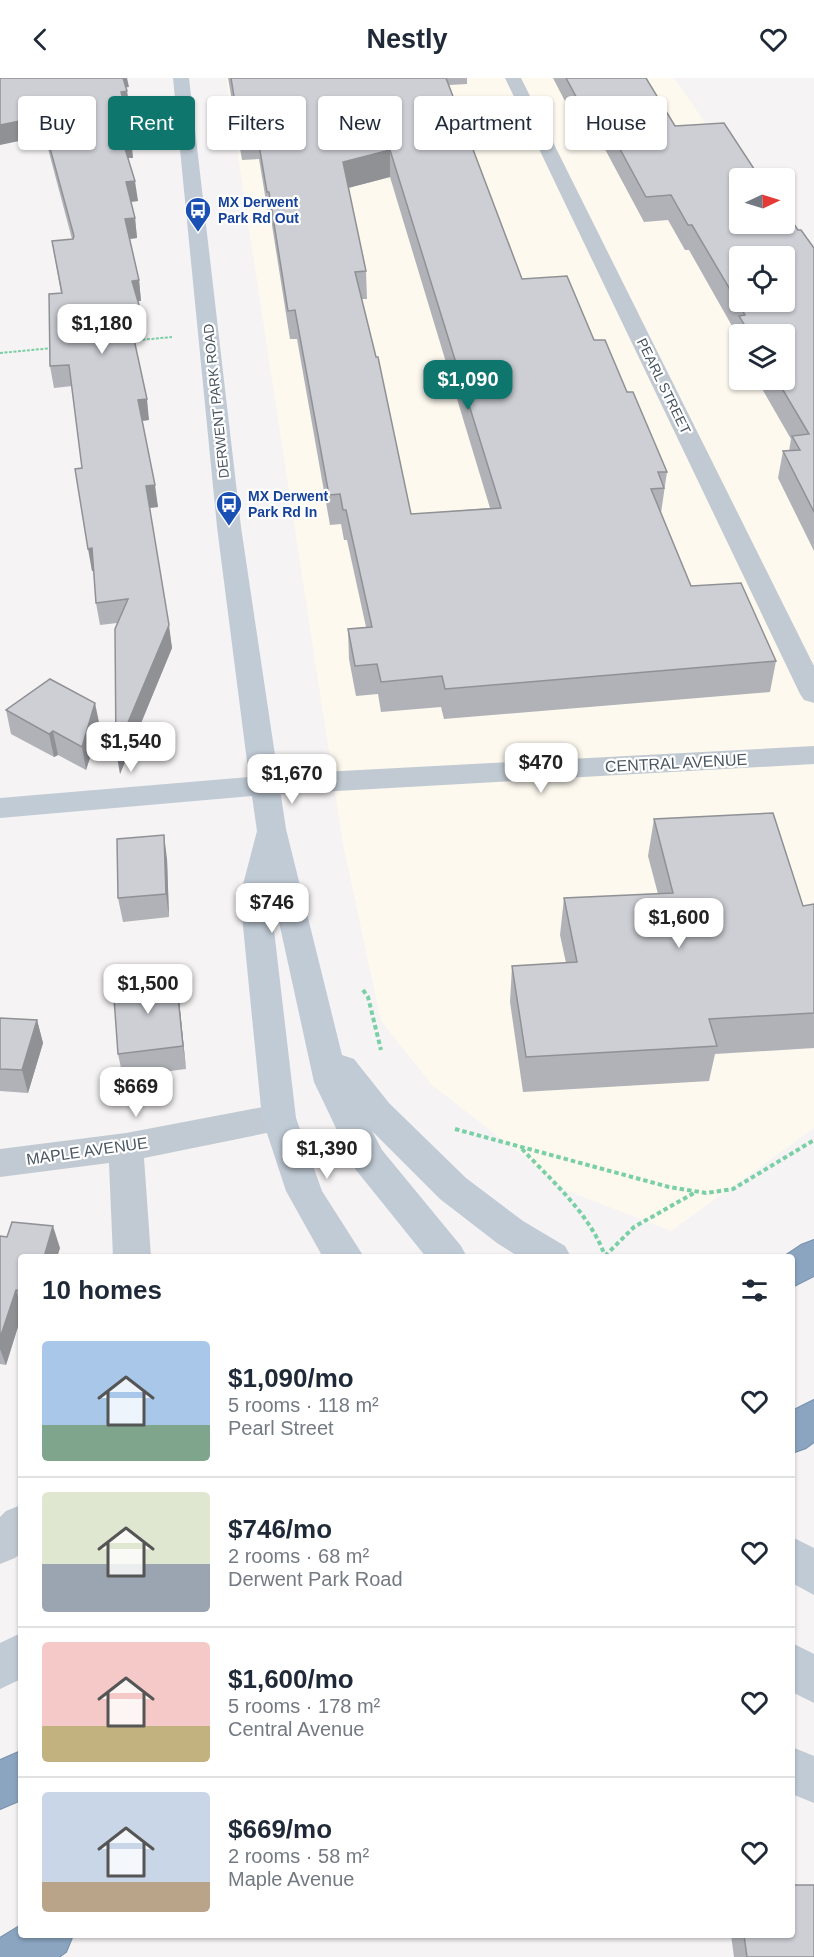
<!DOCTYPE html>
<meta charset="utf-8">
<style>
:root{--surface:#fff;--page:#f2f2f3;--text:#1f2937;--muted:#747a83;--line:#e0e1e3;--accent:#0f766e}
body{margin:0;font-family:Helvetica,sans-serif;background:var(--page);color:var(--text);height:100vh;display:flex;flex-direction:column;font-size:22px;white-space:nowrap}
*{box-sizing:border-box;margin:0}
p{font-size:20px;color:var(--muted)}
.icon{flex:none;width:33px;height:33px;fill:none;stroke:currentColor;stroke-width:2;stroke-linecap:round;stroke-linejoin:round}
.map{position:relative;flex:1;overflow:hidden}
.panel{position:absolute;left:18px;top:1176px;width:777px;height:684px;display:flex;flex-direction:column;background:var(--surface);border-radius:6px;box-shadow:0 2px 4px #0004}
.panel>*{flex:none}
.top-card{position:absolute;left:18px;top:18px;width:778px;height:54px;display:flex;gap:12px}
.needle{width:39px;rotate:86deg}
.tools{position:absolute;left:729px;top:90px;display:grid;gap:12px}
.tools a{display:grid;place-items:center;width:66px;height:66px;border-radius:6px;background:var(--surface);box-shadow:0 2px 4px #0004;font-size:30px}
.price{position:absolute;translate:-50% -51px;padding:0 14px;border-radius:12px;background:#fff;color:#222;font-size:20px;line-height:39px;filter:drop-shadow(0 2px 3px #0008)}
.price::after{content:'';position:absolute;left:50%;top:36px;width:18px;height:14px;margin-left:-9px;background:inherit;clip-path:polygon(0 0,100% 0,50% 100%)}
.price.current{background:var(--accent);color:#fff}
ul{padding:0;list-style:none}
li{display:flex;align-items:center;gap:18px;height:150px;padding:0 24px}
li+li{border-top:2px solid var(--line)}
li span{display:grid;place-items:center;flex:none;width:168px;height:120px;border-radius:6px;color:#555}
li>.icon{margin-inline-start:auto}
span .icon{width:72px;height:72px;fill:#fffc;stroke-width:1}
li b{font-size:26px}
h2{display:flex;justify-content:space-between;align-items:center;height:72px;padding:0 24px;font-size:26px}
.tag{padding:0 21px;border-radius:6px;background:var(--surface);box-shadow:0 2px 4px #0004;font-size:21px;line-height:54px}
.tag.current{background:var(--accent);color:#fff}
header{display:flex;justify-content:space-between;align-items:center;height:78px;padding:0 24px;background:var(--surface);font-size:27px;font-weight:700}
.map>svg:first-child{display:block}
</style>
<header><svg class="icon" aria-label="back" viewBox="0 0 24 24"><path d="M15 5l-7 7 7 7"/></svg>Nestly<svg class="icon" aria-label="heart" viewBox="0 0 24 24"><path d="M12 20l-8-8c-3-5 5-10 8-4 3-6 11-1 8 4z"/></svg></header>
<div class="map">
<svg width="814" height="1879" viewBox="0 0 814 1879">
<rect width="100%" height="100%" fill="#f5f3f3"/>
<path fill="#fdf9ef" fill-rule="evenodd" d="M226 0H674L744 100H740V146H776L814 200V1050L671 1153 568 1113 432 1007 381 943 343 766ZM740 178H784V224H740ZM740 256H784V302H740Z"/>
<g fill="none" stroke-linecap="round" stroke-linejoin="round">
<g stroke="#7690ad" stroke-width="2">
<g id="highway">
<polygon points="814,1162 814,1198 792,1209 792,1179 783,1179 801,1167"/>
<polygon points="814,1322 814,1364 806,1370 792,1375 792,1333"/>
<polygon points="21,1673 21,1722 0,1731 0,1682"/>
<polygon points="21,1847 21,1857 73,1857 66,1874 59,1879 0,1879 0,1860"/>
</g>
</g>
<g stroke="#7ad0a6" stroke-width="2" stroke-dasharray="3 1.5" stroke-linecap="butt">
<polyline points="129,263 172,259"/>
<polyline points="0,275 53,270"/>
</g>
<g stroke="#7ad0a6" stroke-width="4" stroke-dasharray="4.5 3" stroke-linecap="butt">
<polyline points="363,912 368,919 381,972"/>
<polyline points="455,1051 669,1109 706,1115 733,1111 814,1062"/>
<path d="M522 1071C552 1103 590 1136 605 1178"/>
<polyline points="605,1178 634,1149 694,1115"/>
</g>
<g fill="#c1cad2" fill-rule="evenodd">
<polygon points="505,0 521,0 814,588 814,625 804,622 800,616"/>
<polygon points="814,668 814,686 266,717 256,714 251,707 256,700 266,697"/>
<polygon points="279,1026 291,1030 296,1040 291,1050 144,1080 151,1179 113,1179 109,1085 0,1099 0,1071 126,1055"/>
<polygon points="21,1427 21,1475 15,1480 0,1486 0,1439 6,1433"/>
</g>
<g fill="#c1cbd6" fill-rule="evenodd">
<polygon points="173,0 189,0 241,449 286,751 342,977 354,981 389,1025 466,1100 523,1143 565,1168 571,1179 519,1179 497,1165 440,1121 372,1053 382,1072 461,1168 467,1179 426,1179 356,1092 314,1004 272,812 270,818 296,1040 322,1113 364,1179 323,1179 320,1174 286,1113 262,1040 240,818 257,753 252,718 0,740 0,720 249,699 217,449"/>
<polygon points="792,1459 814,1470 814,1517 792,1505"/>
<polygon points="21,1555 21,1601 0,1611 0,1565"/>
<polygon points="792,1565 814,1576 814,1625 792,1614"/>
<polygon points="792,1669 814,1678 814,1725 792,1716"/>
</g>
<use href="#highway" fill="#8ba5c1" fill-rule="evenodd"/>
</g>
<g fill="#b0b2b7" fill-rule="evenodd">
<polygon points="0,0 129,9 126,9 130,32 127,32 131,55 129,55 133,80 128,80 138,123 131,124 135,140 137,160 130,161 139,202 141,223 138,223 142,248 131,249 149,342 142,343 158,429 149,430 172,570 120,696 117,545 100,547 96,525 94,493 92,493 82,390 72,308 54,310 50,288 61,215 52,163 72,161 47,67 39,68 38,59"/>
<path d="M228 0H467V6L449 7 522 201 594 262 627 314 667 394 661 435 691 508 776 583 770 614 444 641 441 629 381 634 378 616 356 618 349 581 348 551 366 549 347 462H344L341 446 330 447 297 261H290L271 141H269L259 81 242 82ZM390 99 490 430 411 436 361 221H367L366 193 348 110Z"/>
<polygon points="553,0 646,0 675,48 740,100 798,152 814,170 814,473 778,400 783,373 789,373 791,361 757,302 784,302 784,256 740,256 740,272 735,264 736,255 689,172 685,172 668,142 644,144 599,60 584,60"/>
<polygon points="6,632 100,649 86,692 58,677 54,679 11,656"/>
<polygon points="654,741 803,828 814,826 814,970 715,976 709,1003 523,1014 510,924 512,888 566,885 560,857 564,820 658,816 648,778"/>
<polygon points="167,781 169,839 123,844 118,820"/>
<polygon points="179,922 186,991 123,999 118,976"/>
<polygon points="0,940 37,942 43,965 28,1015 0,1013 0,1014"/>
<polygon points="0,1158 60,1170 57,1179 21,1179 21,1239 6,1287 0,1286"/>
<polygon points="731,1857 792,1857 814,1879 734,1879"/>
</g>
<g fill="#909195">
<polygon points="121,0 127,0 129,9 122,10"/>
<polygon points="127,13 130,32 123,33 121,14"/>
<polygon points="124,36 128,36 131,55 126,56"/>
<polygon points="35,40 38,59 0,67 0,47"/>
<polygon points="44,48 47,67 39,68 36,49"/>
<polygon points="131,60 133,80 125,80 122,61"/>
<polygon points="390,72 390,99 344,111 343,84"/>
<polygon points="135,103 138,123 128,124 126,104"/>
<polygon points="135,140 137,160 128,161 125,141"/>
<polygon points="139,202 141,223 135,223 132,203"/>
<polygon points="139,227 142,248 130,250 127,229"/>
<polygon points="147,321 149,342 140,343 138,322"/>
<polygon points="155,407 158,429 148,430 146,408"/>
<polygon points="92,470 95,493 92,493 88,471"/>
<polygon points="169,547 172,570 120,696 116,673"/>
<polygon points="95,625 100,649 86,692 82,669"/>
<polygon points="53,653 58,677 54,679 49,656"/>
<polygon points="164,757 167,781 169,839 166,816"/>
<polygon points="176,898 179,922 186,991 183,968"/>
<polygon points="37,942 43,965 28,1015 22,992"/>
<polygon points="53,1148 60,1170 57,1179 44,1179"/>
<polygon points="16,1212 21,1228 21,1239 6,1287 0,1271 0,1260"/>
</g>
<g fill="#cdcfd5" stroke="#909195" stroke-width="1.5" fill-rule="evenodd">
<polygon points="0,0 123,0 127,13 121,14 128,36 124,36 131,60 122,61 135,103 126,104 135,140 125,141 139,202 132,203 139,227 127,229 147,321 138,322 155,407 146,408 169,547 116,673 115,551 128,521 96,525 92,470 88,471 75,391 82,390 69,287 50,288 49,216 62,215 52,163 73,161 74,158 44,48 36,49 35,40 0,47"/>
<path d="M231 0H446L522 201 567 198 594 262H605L627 314H633L667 394H658L664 410 651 411 691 508 741 505 776 583 445 611 442 598 381 604 377 586 355 588 348 551 372 549 346 432H343L340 416 329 417 295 232 288 233 269 114H267L257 55 240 56ZM390 72 501 430 411 436 378 279H376L355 194 366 193 343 84Z"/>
<path d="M566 0H646L675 48 724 45 760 100H740V146H784V132L798 152H801L814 170V434L783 373 800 372 792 358 809 356 777 302H784V256H750L739 238 745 237 692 147H688L671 117 646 119 601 36 586 37ZM740 178H784V224H740Z"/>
<polygon points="50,601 95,625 82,669 53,653 49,656 6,632"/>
<polygon points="773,735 803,828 814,826 814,935 709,941 717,968 526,979 512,888 577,884 564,820 673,815 654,741"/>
<polygon points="164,757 166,816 118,820 117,761"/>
<polygon points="176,898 183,968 118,976 113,906"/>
<polygon points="0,940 37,942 22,992 0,991"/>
<polygon points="12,1144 53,1148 44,1179 21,1179 21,1213 16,1212 0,1260 0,1158 7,1159"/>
<polygon points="792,1807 814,1807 814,1879 747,1879 744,1857 792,1857"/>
</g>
<defs>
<g id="bus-pin" transform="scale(1.35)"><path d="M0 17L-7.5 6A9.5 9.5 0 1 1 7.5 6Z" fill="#1a4fb4" stroke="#fff"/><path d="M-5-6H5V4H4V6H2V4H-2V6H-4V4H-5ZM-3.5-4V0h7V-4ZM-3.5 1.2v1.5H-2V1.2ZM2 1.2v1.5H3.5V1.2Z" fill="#fff"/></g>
</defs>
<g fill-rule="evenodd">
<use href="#bus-pin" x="198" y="132"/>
<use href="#bus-pin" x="229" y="426"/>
</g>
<g text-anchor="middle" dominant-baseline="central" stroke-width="4.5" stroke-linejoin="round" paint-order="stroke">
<g font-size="14" font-weight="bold" fill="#164399" stroke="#fff" text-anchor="start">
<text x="218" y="124">MX Derwent<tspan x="218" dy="16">Park Rd Out</tspan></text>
<text x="248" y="418">MX Derwent<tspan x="248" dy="16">Park Rd In</tspan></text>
</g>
<g font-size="14" fill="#4a5661" stroke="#fff">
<text transform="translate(664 308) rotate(64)">PEARL STREET</text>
<text transform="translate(216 323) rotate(-96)">DERWENT PARK ROAD</text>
</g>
<g font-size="16" fill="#4a5661" stroke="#fff">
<text transform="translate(676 685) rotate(-3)">CENTRAL AVENUE</text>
<text transform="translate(87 1073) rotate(-8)">MAPLE AVENUE</text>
</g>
</g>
</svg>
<div class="tools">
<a><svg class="needle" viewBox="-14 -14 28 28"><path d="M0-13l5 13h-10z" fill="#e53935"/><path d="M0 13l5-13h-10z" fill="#747a83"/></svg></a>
<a><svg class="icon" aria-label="locate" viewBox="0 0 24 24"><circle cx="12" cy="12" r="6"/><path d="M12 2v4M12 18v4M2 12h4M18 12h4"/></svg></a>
<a><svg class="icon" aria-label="layers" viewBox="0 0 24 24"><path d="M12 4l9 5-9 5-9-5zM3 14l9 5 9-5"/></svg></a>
</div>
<b class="price" style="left:102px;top:277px">$1,180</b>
<b class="price current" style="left:468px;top:333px">$1,090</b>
<b class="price" style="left:131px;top:695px">$1,540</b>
<b class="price" style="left:541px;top:716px">$470</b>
<b class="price" style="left:292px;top:727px">$1,670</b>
<b class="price" style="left:272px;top:856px">$746</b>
<b class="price" style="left:679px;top:871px">$1,600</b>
<b class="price" style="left:148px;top:937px">$1,500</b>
<b class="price" style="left:136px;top:1040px">$669</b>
<b class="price" style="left:327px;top:1102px">$1,390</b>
<div class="top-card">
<a class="tag">Buy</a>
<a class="tag current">Rent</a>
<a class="tag">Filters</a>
<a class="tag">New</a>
<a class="tag">Apartment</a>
<a class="tag">House</a>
</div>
<section class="panel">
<h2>10 homes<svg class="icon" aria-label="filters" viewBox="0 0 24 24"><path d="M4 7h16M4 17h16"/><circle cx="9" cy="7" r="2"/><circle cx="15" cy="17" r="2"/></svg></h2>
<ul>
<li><span style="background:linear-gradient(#a9c7e8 70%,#7fa58c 0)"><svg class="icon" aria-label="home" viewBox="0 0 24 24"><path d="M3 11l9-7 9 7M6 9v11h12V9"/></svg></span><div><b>$1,090/mo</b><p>5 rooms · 118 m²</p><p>Pearl Street</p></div><svg class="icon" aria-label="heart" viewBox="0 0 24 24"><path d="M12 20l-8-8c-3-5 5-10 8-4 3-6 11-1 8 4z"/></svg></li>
<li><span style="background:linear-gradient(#dfe7d0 60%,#9aa5b1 0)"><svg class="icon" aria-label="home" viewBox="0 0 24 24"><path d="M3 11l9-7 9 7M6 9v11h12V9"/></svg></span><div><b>$746/mo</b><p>2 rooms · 68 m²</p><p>Derwent Park Road</p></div><svg class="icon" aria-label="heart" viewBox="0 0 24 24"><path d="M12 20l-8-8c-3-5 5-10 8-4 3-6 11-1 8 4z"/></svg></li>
<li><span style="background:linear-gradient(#f6c9c9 70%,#c2b280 0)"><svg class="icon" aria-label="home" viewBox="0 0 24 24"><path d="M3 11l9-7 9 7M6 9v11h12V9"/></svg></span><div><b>$1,600/mo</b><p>5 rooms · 178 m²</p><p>Central Avenue</p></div><svg class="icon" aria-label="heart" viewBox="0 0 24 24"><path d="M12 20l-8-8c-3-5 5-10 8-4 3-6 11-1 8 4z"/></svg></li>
<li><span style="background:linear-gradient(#c9d6e8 75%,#b9a48a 0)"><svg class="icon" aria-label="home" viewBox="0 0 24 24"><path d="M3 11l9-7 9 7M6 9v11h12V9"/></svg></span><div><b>$669/mo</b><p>2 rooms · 58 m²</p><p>Maple Avenue</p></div><svg class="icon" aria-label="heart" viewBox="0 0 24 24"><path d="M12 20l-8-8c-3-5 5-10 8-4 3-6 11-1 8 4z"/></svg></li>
</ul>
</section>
</div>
